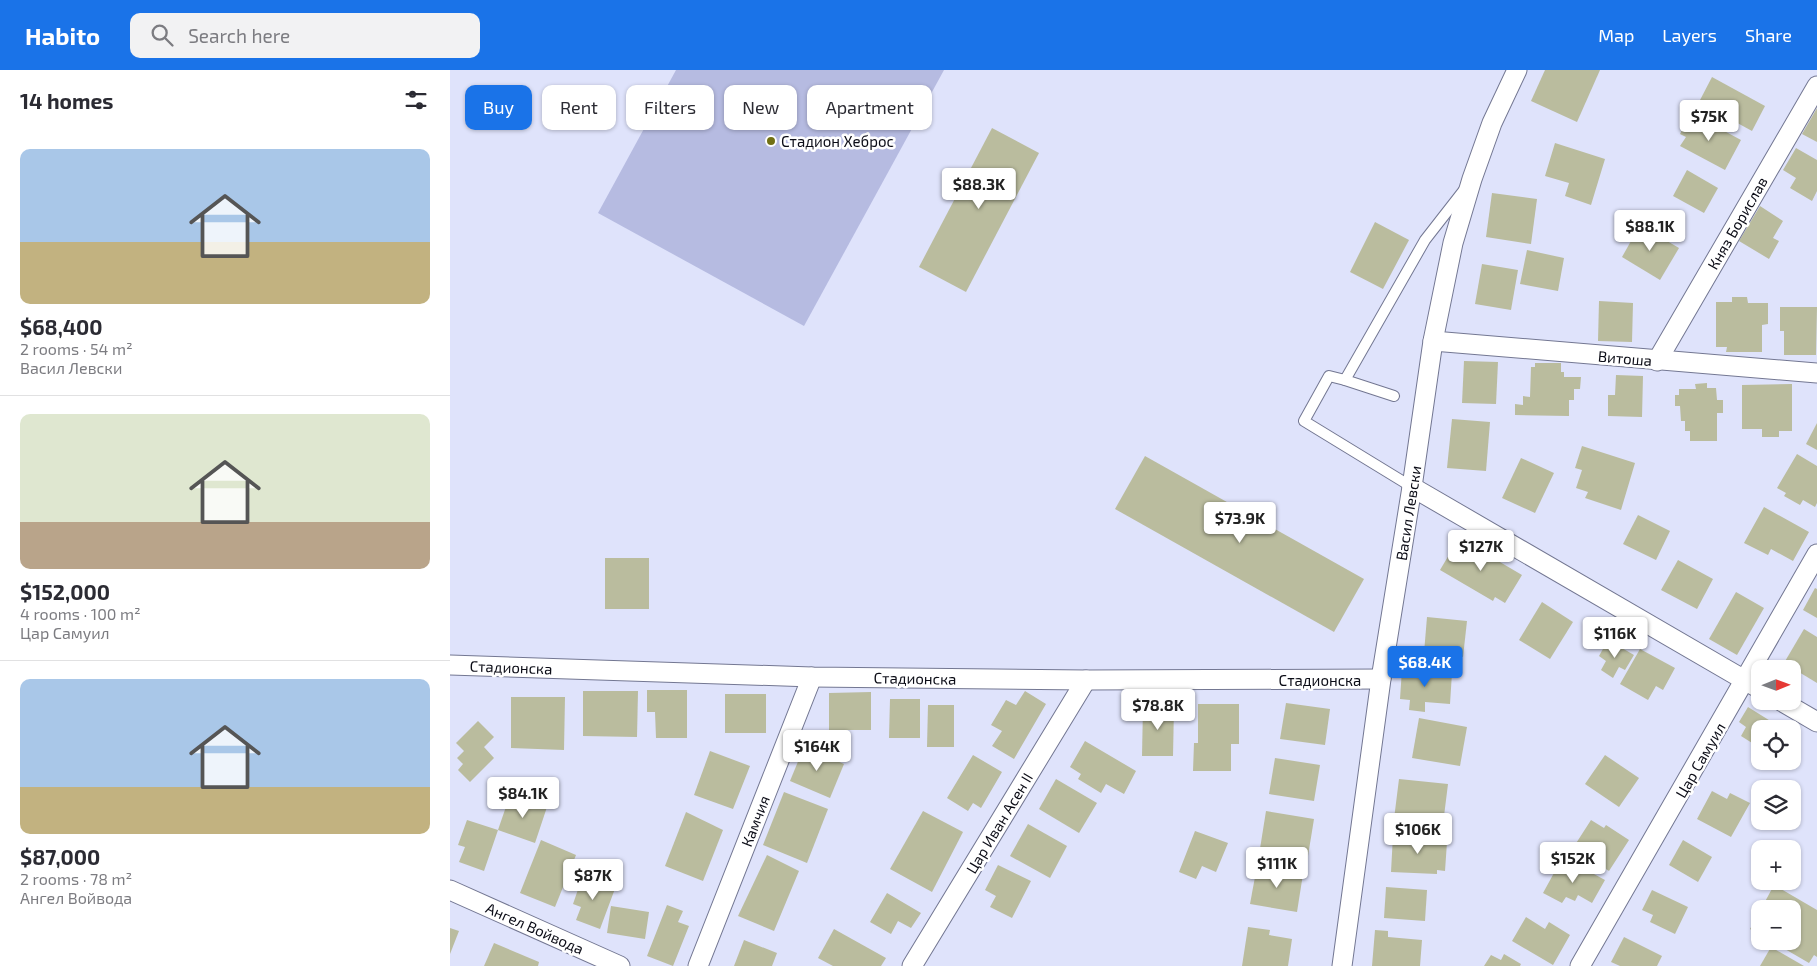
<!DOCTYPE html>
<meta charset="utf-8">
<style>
:root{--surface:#fff;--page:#f2f2f3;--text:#2b2b33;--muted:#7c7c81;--line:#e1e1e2;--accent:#1a73e8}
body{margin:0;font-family:"Exo 2",sans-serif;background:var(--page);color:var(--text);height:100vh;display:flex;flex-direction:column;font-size:19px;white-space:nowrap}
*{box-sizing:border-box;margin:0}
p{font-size:16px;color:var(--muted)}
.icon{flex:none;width:28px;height:28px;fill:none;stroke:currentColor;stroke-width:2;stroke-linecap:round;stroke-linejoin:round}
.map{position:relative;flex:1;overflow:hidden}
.sheet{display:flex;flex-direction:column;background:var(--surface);width:450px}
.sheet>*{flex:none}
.hud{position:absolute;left:15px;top:15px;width:475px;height:45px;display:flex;gap:10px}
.needle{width:32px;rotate:89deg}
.tools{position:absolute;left:1301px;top:590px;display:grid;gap:10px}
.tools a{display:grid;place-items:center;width:50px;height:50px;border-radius:10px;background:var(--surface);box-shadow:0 1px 4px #0004;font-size:25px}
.price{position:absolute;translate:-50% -42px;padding:0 11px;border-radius:5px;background:#fff;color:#222;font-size:16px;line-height:32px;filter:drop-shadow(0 1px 2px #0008)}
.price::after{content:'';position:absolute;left:50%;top:30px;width:15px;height:11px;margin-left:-8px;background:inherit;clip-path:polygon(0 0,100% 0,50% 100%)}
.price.current{background:var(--accent);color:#fff}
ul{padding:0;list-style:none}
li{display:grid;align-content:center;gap:10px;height:265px;padding:0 20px}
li+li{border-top:1px solid var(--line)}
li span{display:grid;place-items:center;height:155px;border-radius:10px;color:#555}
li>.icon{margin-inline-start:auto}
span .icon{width:90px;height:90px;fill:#fffc;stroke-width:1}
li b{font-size:21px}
h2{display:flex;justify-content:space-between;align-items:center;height:60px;padding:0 20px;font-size:21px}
.tag{padding:0 18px;border-radius:10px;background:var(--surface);box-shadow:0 1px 4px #0004;font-size:18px;line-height:45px}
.tag.current{background:var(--accent);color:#fff}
header{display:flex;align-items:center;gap:30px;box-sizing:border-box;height:70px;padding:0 25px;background:var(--accent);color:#fff}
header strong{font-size:24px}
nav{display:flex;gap:28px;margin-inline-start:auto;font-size:18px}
.search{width:350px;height:45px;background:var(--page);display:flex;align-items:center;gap:12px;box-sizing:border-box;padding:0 18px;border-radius:10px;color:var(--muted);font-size:19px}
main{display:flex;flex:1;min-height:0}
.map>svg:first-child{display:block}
</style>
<header>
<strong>Habito</strong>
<div class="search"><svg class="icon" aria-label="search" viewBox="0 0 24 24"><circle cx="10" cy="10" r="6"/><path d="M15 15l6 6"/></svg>Search here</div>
<nav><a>Map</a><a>Layers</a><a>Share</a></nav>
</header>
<main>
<section class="sheet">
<h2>14 homes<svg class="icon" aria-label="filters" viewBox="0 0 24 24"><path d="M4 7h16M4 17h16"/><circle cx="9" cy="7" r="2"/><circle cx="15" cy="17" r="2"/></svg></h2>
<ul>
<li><span style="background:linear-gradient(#a9c7e8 60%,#c2b280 0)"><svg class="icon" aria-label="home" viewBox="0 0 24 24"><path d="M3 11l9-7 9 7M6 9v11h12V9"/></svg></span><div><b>$68,400</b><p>2 rooms · 54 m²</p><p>Васил Левски</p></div></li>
<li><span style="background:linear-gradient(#dfe7d0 70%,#b9a48a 0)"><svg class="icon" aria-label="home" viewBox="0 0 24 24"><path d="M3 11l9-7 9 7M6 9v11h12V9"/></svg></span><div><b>$152,000</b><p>4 rooms · 100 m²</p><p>Цар Самуил</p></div></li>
<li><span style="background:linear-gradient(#a9c7e8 70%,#c2b280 0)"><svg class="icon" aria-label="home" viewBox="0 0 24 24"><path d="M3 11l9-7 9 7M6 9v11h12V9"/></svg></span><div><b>$87,000</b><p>2 rooms · 78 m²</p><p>Ангел Войвода</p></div></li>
</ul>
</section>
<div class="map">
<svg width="1367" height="896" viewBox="0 0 1367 896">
<rect width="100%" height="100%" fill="#dfe3fb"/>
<polygon fill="#b6bbe1" points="226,0 494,0 354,256 148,143"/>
<g fill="#babc9e">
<polygon points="1095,0 1150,0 1127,52 1081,31"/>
<polygon points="1262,7 1315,36 1302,61 1249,32"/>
<polygon points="1367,38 1367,72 1352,64"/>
<polygon points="1241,43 1291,70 1275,100 1230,76 1236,67 1230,64"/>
<polygon points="542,58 589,83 516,222 469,197"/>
<polygon points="1105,73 1155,89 1141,135 1115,126 1119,113 1095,106"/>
<polygon points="1346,78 1367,90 1367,121 1362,131 1340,118 1346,108 1333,100"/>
<polygon points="1237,100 1268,118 1254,143 1223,126"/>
<polygon points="1042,123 1087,129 1081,174 1036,167"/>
<polygon points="1310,136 1333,151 1323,168 1329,171 1319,189 1289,171"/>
<polygon points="925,152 959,170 933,219 900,202"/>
<polygon points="1190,155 1229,178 1210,210 1172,187"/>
<polygon points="1077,180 1114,188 1108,221 1070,214"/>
<polygon points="1032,194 1068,200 1061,240 1025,234"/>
<polygon points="1282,227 1297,227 1298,233 1318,233 1318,254 1312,255 1312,282 1276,282 1277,277 1266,277 1266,232 1282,232"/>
<polygon points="1149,231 1183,233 1182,272 1148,271"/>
<polygon points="1330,237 1367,237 1366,285 1334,285 1334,261 1330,261"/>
<polygon points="1014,291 1048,292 1046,334 1012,333"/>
<polygon points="1085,293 1111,293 1111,302 1114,302 1114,307 1131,307 1130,319 1124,319 1124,330 1119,330 1119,346 1065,345 1065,334 1073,335 1073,326 1080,327 1081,297 1085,297"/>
<polygon points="1166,305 1193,306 1192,347 1158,346 1158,325 1165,325"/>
<polygon points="1257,313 1257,318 1266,318 1267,330 1273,330 1273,343 1267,343 1267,371 1240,371 1240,361 1235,361 1235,351 1231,351 1230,336 1225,336 1225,325 1229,325 1229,319 1246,319 1245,314"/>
<polygon points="1342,314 1342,361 1329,361 1329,367 1312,367 1312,359 1292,359 1292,315"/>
<polygon points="1002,349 1040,352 1036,401 997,398"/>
<polygon points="1367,353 1367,380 1356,374"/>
<polygon points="1132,376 1185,393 1171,440 1135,428 1138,422 1126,418 1132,400 1125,398"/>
<polygon points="1347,384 1367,396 1367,433 1365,437 1353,430 1350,435 1334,426 1336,423 1327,418"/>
<polygon points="695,386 914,509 884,562 665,439"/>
<polygon points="1071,388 1104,403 1085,443 1052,428"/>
<polygon points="1314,437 1359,462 1343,491 1321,479 1318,485 1294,473"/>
<polygon points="1188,445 1220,461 1206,490 1173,474"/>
<polygon points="1009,468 1072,505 1055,533 1045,527 1043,531 990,500"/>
<rect x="155" y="488" width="44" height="51"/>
<polygon points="1228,490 1263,509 1247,539 1211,520"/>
<polygon points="1365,518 1367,519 1367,548 1353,540"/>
<polygon points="1286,522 1314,538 1287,585 1259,569"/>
<polygon points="1092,532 1123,552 1100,589 1069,570"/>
<polygon points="977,547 1017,551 1013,587 974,583"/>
<polygon points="1354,559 1367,567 1367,613 1334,593"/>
<polygon points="1158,570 1184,585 1175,600 1169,597 1163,608 1151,600 1156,591 1149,586"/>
<polygon points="1190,579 1225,598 1213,620 1206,616 1198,630 1170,614"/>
<polygon points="952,599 1002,603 1000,634 975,632 975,642 959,640 960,630 950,629"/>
<polygon points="197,620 237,620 237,668 206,668 205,642 197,642"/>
<polygon points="133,621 188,621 187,667 133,666"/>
<polygon points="575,621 596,634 564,689 542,676 552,661 541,655 556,630 566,635"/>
<polygon points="421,622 421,660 379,660 379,623"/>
<rect x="275" y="624" width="41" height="39"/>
<polygon points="61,627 115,627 114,680 61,678"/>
<polygon points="440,629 470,629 470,668 439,668"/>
<polygon points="836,633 880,639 875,675 830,669"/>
<polygon points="748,634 789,634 789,674 781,674 781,701 743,701 744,673 748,673"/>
<polygon points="478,635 504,635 504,677 477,677"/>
<polygon points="693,636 724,637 723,686 692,686"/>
<polygon points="1298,637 1333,659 1310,659 1310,678 1291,666 1296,657 1289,652"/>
<polygon points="969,648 1017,657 1010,696 962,688"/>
<polygon points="28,651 44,667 34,677 44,688 20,712 8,700 13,694 7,688 14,681 6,673"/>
<polygon points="635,671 686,701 674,724 656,714 651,723 628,709 631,704 620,697"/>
<polygon points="354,677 394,694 380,728 340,711"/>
<polygon points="260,681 300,696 283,739 244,725"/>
<polygon points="523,685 552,702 531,738 523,733 518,741 497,728"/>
<polygon points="1155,685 1189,708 1169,737 1135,714"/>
<polygon points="825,688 870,695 864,731 819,724"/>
<polygon points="606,709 647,733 629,763 589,739"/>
<polygon points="949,709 998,714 993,754 944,749"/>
<polygon points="1262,721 1277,729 1280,723 1300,733 1281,767 1247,749"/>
<polygon points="334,722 378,739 357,793 313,775"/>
<polygon points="60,725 97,737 85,773 48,760"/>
<polygon points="473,741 513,762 482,822 440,799"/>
<polygon points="816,741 864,749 857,792 809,785"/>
<polygon points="236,742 273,760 253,811 215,796"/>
<polygon points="17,750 48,760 34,801 9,792 15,777 8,775"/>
<polygon points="1141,750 1154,758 1156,755 1179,770 1159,801 1123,778"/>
<polygon points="578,754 617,776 600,808 560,786"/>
<polygon points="745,761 778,773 766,802 752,796 746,809 729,802"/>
<polygon points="943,765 980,767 980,771 997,772 995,801 987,800 987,804 941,802"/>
<polygon points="91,770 126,785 105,837 70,823"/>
<polygon points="1233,770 1262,787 1248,812 1219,795"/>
<polygon points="317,785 349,801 324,861 288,846"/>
<polygon points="1110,792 1128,802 1131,797 1155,810 1142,833 1128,825 1125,831 1116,827 1112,833 1093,823"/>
<polygon points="548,795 581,811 562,848 540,837 546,826 535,820"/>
<polygon points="807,796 853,804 847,842 800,834"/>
<polygon points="133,805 166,816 150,859 126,850 131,837 123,834"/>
<polygon points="1324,815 1367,840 1367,887 1364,885 1359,893 1321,871 1342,871 1342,839 1311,839"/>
<polygon points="936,817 977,820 975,851 934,848"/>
<polygon points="1202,820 1238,837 1225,864 1200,852 1203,845 1192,840"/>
<polygon points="437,823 471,843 461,858 448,851 441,864 420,852"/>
<polygon points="217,835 233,841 228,852 239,856 223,896 197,886"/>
<polygon points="161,836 199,842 195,869 157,863"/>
<polygon points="1310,841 1310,865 1300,859"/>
<polygon points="1076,847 1095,859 1099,852 1120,865 1103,895 1062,871"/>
<polygon points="798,857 820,860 819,865 842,869 838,896 792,896"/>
<polygon points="0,858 9,861 0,884"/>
<polygon points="384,859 436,888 431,896 383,896 368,888"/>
<polygon points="925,860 938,861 938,867 972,870 970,896 922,896"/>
<polygon points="1174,867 1212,886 1207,896 1170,896 1161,892"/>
<polygon points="294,870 327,883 322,896 284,896"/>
<polygon points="44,873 89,892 88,896 34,896"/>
<polygon points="1321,877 1354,896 1310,896"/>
<polygon points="1054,884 1071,894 1070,896 1034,896 1041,885 1051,890"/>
</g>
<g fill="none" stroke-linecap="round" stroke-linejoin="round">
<g stroke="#737792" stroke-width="12">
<g id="lane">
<polyline points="895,310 944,326"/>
<polyline points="962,417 854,351 879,306 895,310 975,170 1014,120"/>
</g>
</g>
<g stroke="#737792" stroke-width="21">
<g id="street">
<polyline points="983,271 1367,303"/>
<polyline points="1207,291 1367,16"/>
<polyline points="962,417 1310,619"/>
<polyline points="0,595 362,607 636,610 931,609"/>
<polyline points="1331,631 1367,652"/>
<polyline points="0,820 170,896"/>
<polyline points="248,896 362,607"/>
<polyline points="462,896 636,610"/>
<polyline points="892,896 931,609 962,417 983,271 1003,173 1022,109 1042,53 1067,0"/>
<polyline points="1130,896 1367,484"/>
</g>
</g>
<use href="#lane" stroke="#fff" stroke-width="10"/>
<use href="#street" stroke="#fff" stroke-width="19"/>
</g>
<circle fill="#717014" stroke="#fff" stroke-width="2" cx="321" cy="71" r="5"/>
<g text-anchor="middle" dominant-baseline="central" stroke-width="5" stroke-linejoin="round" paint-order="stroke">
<g font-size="15" fill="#0b0c16" stroke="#fff" text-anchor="start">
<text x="331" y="71">Стадион Хеброс</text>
</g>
<g font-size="15" fill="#0b0c16" stroke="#fff">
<text transform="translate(1287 153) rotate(-60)">Княз Борислав</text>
<text transform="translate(1175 288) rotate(5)">Витоша</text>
<text transform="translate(958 443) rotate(-81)">Васил Левски</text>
<text transform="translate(61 597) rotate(2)">Стадионска</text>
<text transform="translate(465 608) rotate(1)">Стадионска</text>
<text x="870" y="610">Стадионска</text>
<text transform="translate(1250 690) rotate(-60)">Цар Самуил</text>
<text transform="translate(305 751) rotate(-69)">Камчия</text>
<text transform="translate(549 753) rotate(-59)">Цар Иван Асен II</text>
<text transform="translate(85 858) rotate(24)">Ангел Войвода</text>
</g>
</g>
</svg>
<div class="tools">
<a><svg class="needle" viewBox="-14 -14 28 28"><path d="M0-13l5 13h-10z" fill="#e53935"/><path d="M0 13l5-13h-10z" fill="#7c7c81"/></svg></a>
<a><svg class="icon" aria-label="locate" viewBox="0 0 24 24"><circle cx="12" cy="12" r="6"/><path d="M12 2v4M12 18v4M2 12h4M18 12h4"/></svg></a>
<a><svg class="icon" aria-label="layers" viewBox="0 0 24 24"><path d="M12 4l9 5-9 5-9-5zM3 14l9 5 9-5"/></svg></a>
<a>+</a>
<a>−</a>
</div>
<b class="price" style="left:1259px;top:72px">$75K</b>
<b class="price" style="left:529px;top:140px">$88.3K</b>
<b class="price" style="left:1200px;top:182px">$88.1K</b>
<b class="price" style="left:790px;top:474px">$73.9K</b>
<b class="price" style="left:1031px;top:502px">$127K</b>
<b class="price" style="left:1165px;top:589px">$116K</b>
<b class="price current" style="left:975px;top:618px">$68.4K</b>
<b class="price" style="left:708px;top:661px">$78.8K</b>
<b class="price" style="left:367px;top:702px">$164K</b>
<b class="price" style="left:73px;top:749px">$84.1K</b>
<b class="price" style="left:968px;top:785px">$106K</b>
<b class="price" style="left:1123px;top:814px">$152K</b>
<b class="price" style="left:827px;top:819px">$111K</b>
<b class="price" style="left:143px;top:831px">$87K</b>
<div class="hud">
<a class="tag current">Buy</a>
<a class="tag">Rent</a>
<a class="tag">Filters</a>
<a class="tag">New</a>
<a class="tag">Apartment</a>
</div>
</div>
</main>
